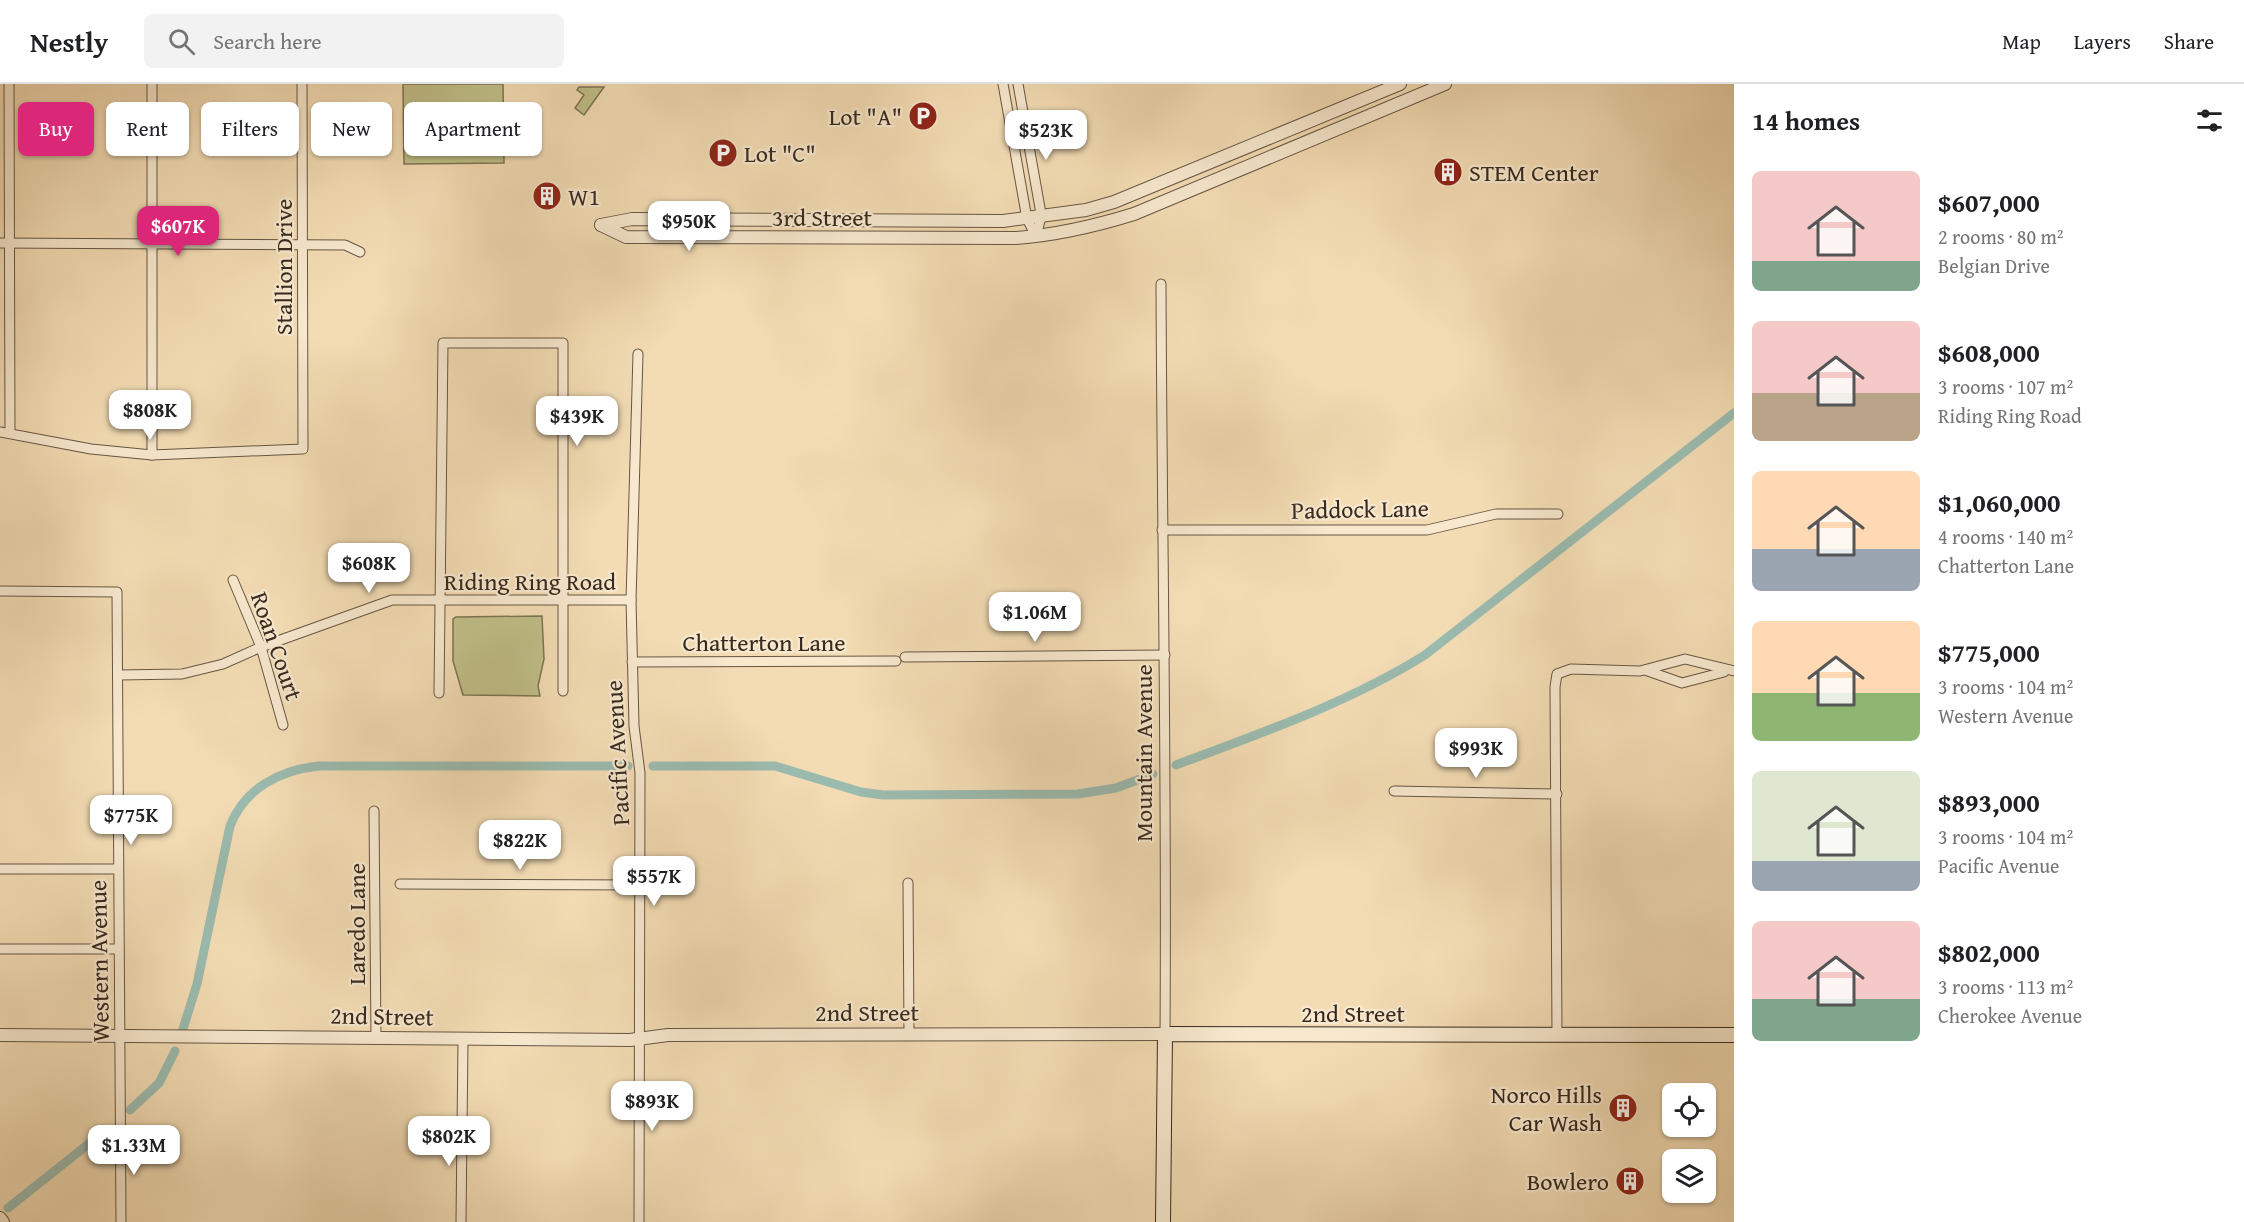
<!DOCTYPE html>
<meta charset="utf-8">
<style>
:root{--surface:#fff;--page:#f2f2f2;--text:#202124;--muted:#757577;--line:#e0e0e0;--accent:#db2777}
body{margin:0;font-family:"Gentium Book Plus",serif;background:var(--page);color:var(--text);height:100vh;display:flex;flex-direction:column;font-size:22px;white-space:nowrap}
*{box-sizing:border-box;margin:0}
p{font-size:20px;color:var(--muted)}
.icon{flex:none;width:33px;height:33px;fill:none;stroke:currentColor;stroke-width:2;stroke-linecap:round;stroke-linejoin:round}
.map{position:relative;flex:1;overflow:hidden}
.drawer{display:flex;flex-direction:column;background:var(--surface);width:510px}
.drawer>*{flex:none}
.guide{position:absolute;left:18px;top:18px;width:570px;height:54px;display:flex;gap:12px}
.controls{position:absolute;left:1662px;top:999px;display:grid;gap:12px}
.controls a{display:grid;place-items:center;width:54px;height:54px;border-radius:9px;background:var(--surface);box-shadow:0 2px 4px #0004;font-size:30px}
.price{position:absolute;translate:-50% -51px;padding:0 14px;border-radius:12px;background:#fff;color:#222;font-size:20px;line-height:39px;filter:drop-shadow(0 2px 3px #0008)}
.price::after{content:'';position:absolute;left:50%;top:36px;width:18px;height:14px;margin-left:-9px;background:inherit;clip-path:polygon(0 0,100% 0,50% 100%)}
.price.on{background:var(--accent);color:#fff}
ul{padding:0;list-style:none}
li{display:flex;align-items:center;gap:18px;height:150px;padding:0 18px}
li span{display:grid;place-items:center;flex:none;width:168px;height:120px;border-radius:9px;color:#555}
li>.icon{margin-inline-start:auto}
span .icon{width:72px;height:72px;fill:#fffc;stroke-width:1}
li b{font-size:26px}
h2{display:flex;justify-content:space-between;align-items:center;height:72px;padding:0 18px;font-size:26px}
.pill{padding:0 21px;border-radius:9px;background:var(--surface);box-shadow:0 2px 4px #0004;font-size:21px;line-height:54px}
.pill.on{background:var(--accent);color:#fff}
header{display:flex;align-items:center;gap:36px;box-sizing:border-box;height:84px;padding:0 30px;background:var(--surface);border-bottom:2px solid var(--line)}
header strong{font-size:28px}
nav{display:flex;gap:33px;margin-inline-start:auto;font-size:21px}
.search{width:420px;height:54px;background:var(--page);display:flex;align-items:center;gap:15px;box-sizing:border-box;padding:0 21px;border-radius:9px;color:var(--muted);font-size:22px}
main{display:flex;flex:1;min-height:0}
.map>svg:first-child{display:block}
</style>
<header>
<strong>Nestly</strong>
<div class="search"><svg class="icon" aria-label="search" viewBox="0 0 24 24"><circle cx="10" cy="10" r="6"/><path d="M15 15l6 6"/></svg>Search here</div>
<nav><a>Map</a><a>Layers</a><a>Share</a></nav>
</header>
<main>
<div class="map">
<svg width="1734" height="1138" viewBox="0 0 1734 1138">
<rect width="100%" height="100%" fill="#f3dcb4"/>
<filter id="stains"><feTurbulence type="fractalNoise" baseFrequency=".00333" numOctaves="4"/><feColorMatrix values="0 0 0 0 .2 0 0 0 0 .09 0 0 0 0 .02 0 0 0 .5 -.17"/></filter>
<radialGradient id="worn" r=".72"><stop offset=".6" stop-color="#630" stop-opacity="0"/><stop offset="1" stop-color="#630" stop-opacity=".3"/></radialGradient>
<g fill="#c0bf89" stroke="#7c7454" stroke-width="1.5">
<polygon points="403,0 503,0 504,79 404,80"/>
<polygon points="579,3 604,3 584,31 575,24 584,11 577,6"/>
<polygon points="542,532 544,575 538,602 540,612 463,611 453,577 453,535 456,533"/>
</g>
<g fill="none" stroke-linecap="round" stroke-linejoin="round">
<g stroke="#9bbbaf" stroke-width="9">
<path d="M1176 681C1261 649 1348 619 1425 571L1734 329"/>
<polyline points="653,682 775,682 861,708 883,711 1078,710 1116,704 1153,690"/>
<path d="M183 945 197 900 230 742C245 704 280 686 319 682H628"/>
<polyline points="130,1026 159,999 175,967"/>
<polyline points="8,1124 106,1046"/>
</g>
<g stroke="#675644" stroke-width="11">
<g id="minor">
<polyline points="9,0 10,348"/>
<polyline points="1003,0 1027,135 1036,152"/>
<polyline points="1018,0 1040,124 1041,133 1036,152"/>
<polyline points="0,159 345,161 360,168"/>
<path d="M1161 200C1162 450 1167 700 1165 950"/>
<polyline points="638,270 631,516 634,642 640,689 639,1138"/>
<polyline points="0,348 91,365 152,371 303,365 302,0"/>
<polyline points="152,371 152,0"/>
<polyline points="1162,446 1427,446 1496,430 1558,430"/>
<polyline points="233,496 261,563 283,641"/>
<polyline points="0,507 117,508 121,1138"/>
<polyline points="905,573 1165,571"/>
<polyline points="632,578 896,577"/>
<polyline points="1645,586 1682,599 1724,588"/>
<polyline points="118,591 182,590 223,580 261,563 392,516 631,516"/>
<polyline points="439,609 443,259 563,259 563,607"/>
<polyline points="1394,707 1557,710"/>
<polyline points="374,727 376,954"/>
<polyline points="0,785 118,785"/>
<polyline points="908,799 909,950"/>
<polyline points="400,800 640,801"/>
<polyline points="0,865 118,865"/>
<polyline points="1557,951 1555,603 1557,590 1571,585 1640,587 1685,575 1734,587"/>
<polyline points="461,1138 463,956"/>
</g>
</g>
<g stroke="#675644" stroke-width="14">
<g id="tertiary">
<path d="M601 141 626 153 1016 154C1057 151 1095 142 1134 130L1445 0"/>
<polyline points="601,141 632,135 1003,137 1086,126 1114,118 1400,0"/>
<polyline points="0,951 630,956 668,951 1165,950"/>
<polyline points="0,1134 3,1138"/>
</g>
</g>
<g stroke="#382a1f" stroke-width="16">
<polyline id="secondary" points="1163,1138 1165,950 1734,951"/>
</g>
<use href="#minor" stroke="#f7e8ce" stroke-width="9"/>
<use href="#tertiary" stroke="#f7e8ce" stroke-width="12"/>
<use href="#secondary" stroke="#f7e8ce" stroke-width="14"/>
</g>
<defs>
<g id="parking-disc" transform="scale(1.5)"><circle r="9.5" fill="#8f2418" stroke="#f7e8ce"/><path d="M-3.5-5.5H1a3.5 3.5 0 0 1 0 7H-1V5.5H-3.5ZM-1-3.4V-.6H.8a1.4 1.4 0 0 0 0-2.8Z" fill="#fff"/></g>
<g id="building-disc" transform="scale(1.5)"><circle r="9.5" fill="#8f2418" stroke="#f7e8ce"/><path d="M-4-6H4V6H1V3H-1V6H-4ZM-2.5-4.3h1.7v1.8h-1.7ZM.8-4.3h1.7v1.8H.8ZM-2.5-1h1.7V.8h-1.7ZM.8-1h1.7V.8H.8Z" fill="#fff"/></g>
</defs>
<g fill-rule="evenodd">
<use href="#parking-disc" x="923" y="32"/>
<use href="#parking-disc" x="723" y="69"/>
<use href="#building-disc" x="1448" y="88"/>
<use href="#building-disc" x="547" y="112"/>
<use href="#building-disc" x="1623" y="1024"/>
<use href="#building-disc" x="1630" y="1097"/>
</g>
<g text-anchor="middle" dominant-baseline="central" stroke-width="4.5" stroke-linejoin="round" paint-order="stroke">
<g font-size="24" fill="#382a1f" stroke="#f7e8ce" text-anchor="end">
<text x="902" y="32">Lot "A"</text>
<text x="744" y="69" text-anchor="start">Lot "C"</text>
<text x="1469" y="88" text-anchor="start">STEM Center</text>
<text x="568" y="112" text-anchor="start">W1</text>
<text x="1602" y="1010">Norco Hills<tspan x="1602" dy="28">Car Wash</tspan></text>
<text x="1609" y="1097">Bowlero</text>
</g>
<g font-size="24" fill="#382a1f" stroke="#f7e8ce">
<text x="822" y="133">3rd Street</text>
<text transform="translate(283 183) rotate(-90)">Stallion Drive</text>
<text transform="translate(1360 425) rotate(-1)">Paddock Lane</text>
<text x="530" y="497">Riding Ring Road</text>
<text x="764" y="558">Chatterton Lane</text>
<text transform="translate(277 562) rotate(71)">Roan Court</text>
<text transform="translate(617 669) rotate(-93)">Pacific Avenue</text>
<text transform="translate(1143 669) rotate(-90)">Mountain Avenue</text>
<text transform="translate(356 840) rotate(-90)">Laredo Lane</text>
<text transform="translate(99 877) rotate(-91)">Western Avenue</text>
<text x="867" y="928">2nd Street</text>
<text x="1353" y="929">2nd Street</text>
<text transform="translate(382 932) rotate(1)">2nd Street</text>
</g>
</g>
<rect width="100%" height="100%" filter="url(#stains)"/>
<rect width="100%" height="100%" fill="url(#worn)"/>
</svg>
<div class="controls">
<a><svg class="icon" aria-label="locate" viewBox="0 0 24 24"><circle cx="12" cy="12" r="6"/><path d="M12 2v4M12 18v4M2 12h4M18 12h4"/></svg></a>
<a><svg class="icon" aria-label="layers" viewBox="0 0 24 24"><path d="M12 4l9 5-9 5-9-5zM3 14l9 5 9-5"/></svg></a>
</div>
<b class="price" style="left:1046px;top:77px">$523K</b>
<b class="price" style="left:689px;top:168px">$950K</b>
<b class="price on" style="left:178px;top:173px">$607K</b>
<b class="price" style="left:150px;top:357px">$808K</b>
<b class="price" style="left:577px;top:363px">$439K</b>
<b class="price" style="left:369px;top:510px">$608K</b>
<b class="price" style="left:1035px;top:559px">$1.06M</b>
<b class="price" style="left:1476px;top:695px">$993K</b>
<b class="price" style="left:131px;top:762px">$775K</b>
<b class="price" style="left:520px;top:787px">$822K</b>
<b class="price" style="left:654px;top:823px">$557K</b>
<b class="price" style="left:652px;top:1048px">$893K</b>
<b class="price" style="left:449px;top:1083px">$802K</b>
<b class="price" style="left:134px;top:1092px">$1.33M</b>
<div class="guide">
<a class="pill on">Buy</a>
<a class="pill">Rent</a>
<a class="pill">Filters</a>
<a class="pill">New</a>
<a class="pill">Apartment</a>
</div>
</div>
<section class="drawer">
<h2>14 homes<svg class="icon" aria-label="filters" viewBox="0 0 24 24"><path d="M4 7h16M4 17h16"/><circle cx="9" cy="7" r="2"/><circle cx="15" cy="17" r="2"/></svg></h2>
<ul>
<li><span style="background:linear-gradient(#f6c9c9 75%,#7fa58c 0)"><svg class="icon" aria-label="home" viewBox="0 0 24 24"><path d="M3 11l9-7 9 7M6 9v11h12V9"/></svg></span><div><b>$607,000</b><p>2 rooms · 80 m²</p><p>Belgian Drive</p></div></li>
<li><span style="background:linear-gradient(#f6c9c9 60%,#b9a48a 0)"><svg class="icon" aria-label="home" viewBox="0 0 24 24"><path d="M3 11l9-7 9 7M6 9v11h12V9"/></svg></span><div><b>$608,000</b><p>3 rooms · 107 m²</p><p>Riding Ring Road</p></div></li>
<li><span style="background:linear-gradient(#ffd9b3 65%,#9aa5b1 0)"><svg class="icon" aria-label="home" viewBox="0 0 24 24"><path d="M3 11l9-7 9 7M6 9v11h12V9"/></svg></span><div><b>$1,060,000</b><p>4 rooms · 140 m²</p><p>Chatterton Lane</p></div></li>
<li><span style="background:linear-gradient(#ffd9b3 60%,#8fb573 0)"><svg class="icon" aria-label="home" viewBox="0 0 24 24"><path d="M3 11l9-7 9 7M6 9v11h12V9"/></svg></span><div><b>$775,000</b><p>3 rooms · 104 m²</p><p>Western Avenue</p></div></li>
<li><span style="background:linear-gradient(#dfe7d0 75%,#9aa5b1 0)"><svg class="icon" aria-label="home" viewBox="0 0 24 24"><path d="M3 11l9-7 9 7M6 9v11h12V9"/></svg></span><div><b>$893,000</b><p>3 rooms · 104 m²</p><p>Pacific Avenue</p></div></li>
<li><span style="background:linear-gradient(#f6c9c9 65%,#7fa58c 0)"><svg class="icon" aria-label="home" viewBox="0 0 24 24"><path d="M3 11l9-7 9 7M6 9v11h12V9"/></svg></span><div><b>$802,000</b><p>3 rooms · 113 m²</p><p>Cherokee Avenue</p></div></li>
</ul>
</section>
</main>
